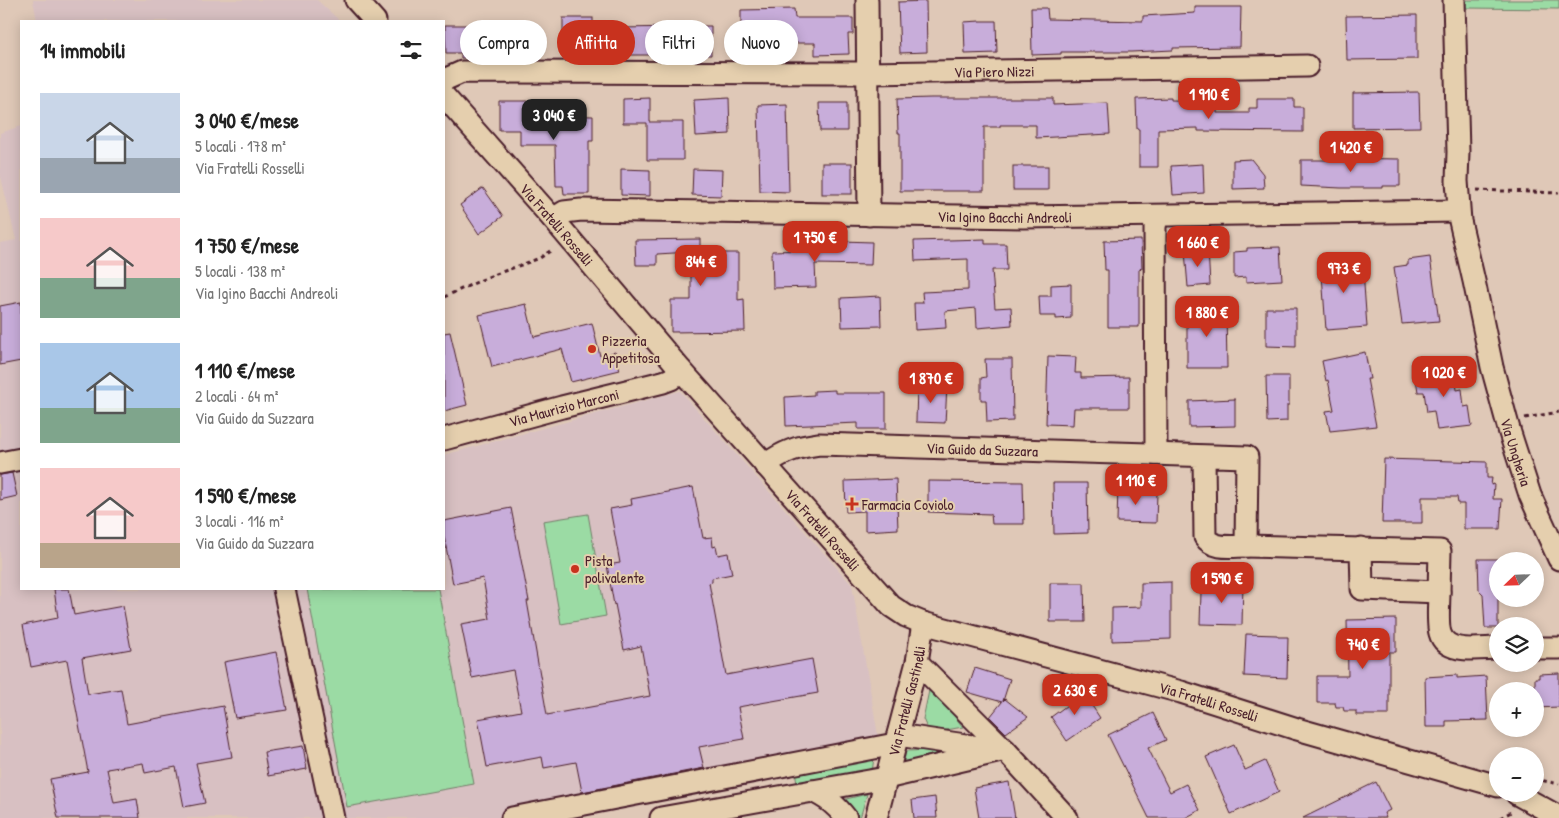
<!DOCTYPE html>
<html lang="it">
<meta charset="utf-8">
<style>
:root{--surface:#fff;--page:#f2f2f2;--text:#222;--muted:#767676;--accent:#c8321e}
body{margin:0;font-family:"Patrick Hand",sans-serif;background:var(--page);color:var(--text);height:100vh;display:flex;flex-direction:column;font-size:19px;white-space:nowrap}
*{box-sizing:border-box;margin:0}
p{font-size:16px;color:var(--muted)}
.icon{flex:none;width:28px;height:28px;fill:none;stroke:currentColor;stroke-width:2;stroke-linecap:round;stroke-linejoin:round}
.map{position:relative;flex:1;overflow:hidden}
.drawer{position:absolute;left:20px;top:20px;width:425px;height:570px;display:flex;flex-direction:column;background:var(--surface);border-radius:0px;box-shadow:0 2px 12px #0003}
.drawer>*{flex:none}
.hud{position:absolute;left:460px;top:20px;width:475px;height:45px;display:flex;gap:10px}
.needle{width:32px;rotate:247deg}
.buttons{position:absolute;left:1489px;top:552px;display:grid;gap:10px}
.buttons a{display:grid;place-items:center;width:55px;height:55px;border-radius:50%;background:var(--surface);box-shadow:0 2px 12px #0003;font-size:25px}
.price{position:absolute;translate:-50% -42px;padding:0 11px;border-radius:10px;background:var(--accent);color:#fff;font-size:16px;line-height:32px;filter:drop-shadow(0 1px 2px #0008)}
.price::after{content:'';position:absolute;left:50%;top:30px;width:15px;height:11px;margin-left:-8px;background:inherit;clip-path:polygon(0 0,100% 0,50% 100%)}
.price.current{background:#222;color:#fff}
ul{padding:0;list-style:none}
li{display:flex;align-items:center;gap:15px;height:125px;padding:0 20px}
li span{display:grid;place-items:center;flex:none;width:140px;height:100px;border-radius:0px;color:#555}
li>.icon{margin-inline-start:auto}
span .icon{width:60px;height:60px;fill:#fffc;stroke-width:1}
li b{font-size:21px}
h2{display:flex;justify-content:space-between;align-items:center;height:60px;padding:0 20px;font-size:21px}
.pill{padding:0 18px;border-radius:22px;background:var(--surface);box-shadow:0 2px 12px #0003;font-size:18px;line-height:45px}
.pill.current{background:var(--accent);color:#fff}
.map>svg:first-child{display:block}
</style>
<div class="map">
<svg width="1559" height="818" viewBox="0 0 1559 818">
<rect width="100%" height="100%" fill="#dfc8b7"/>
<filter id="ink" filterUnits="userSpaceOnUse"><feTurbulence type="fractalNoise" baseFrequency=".02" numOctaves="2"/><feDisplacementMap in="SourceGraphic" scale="10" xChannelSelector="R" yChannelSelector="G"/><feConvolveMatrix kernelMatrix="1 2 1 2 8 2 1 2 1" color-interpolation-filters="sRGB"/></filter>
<g filter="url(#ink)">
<g fill="#d8c0c2">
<polygon points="33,0 317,0 340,21 37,21"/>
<polygon points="21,126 21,589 444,589 444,455 680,391 852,585 880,747 509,818 0,818 0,243 16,240 0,173 0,133"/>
</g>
<g fill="#9bdba4" stroke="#727d68">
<polygon points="1466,0 1559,0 1559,9 1466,8"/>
<polygon points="588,514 606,616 561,624 543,521"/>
<polygon points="307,589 438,589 474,784 347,807"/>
<polygon points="930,686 963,727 929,733 923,719"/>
<polygon points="937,750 936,759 903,765 906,751"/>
<polygon points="874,757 872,773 797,783 795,771"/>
<polygon points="867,794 860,818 856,818 842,800"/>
</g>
<g fill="#c8adda" stroke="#4a1f2b">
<polygon points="926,1 927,52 900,53 898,2"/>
<polygon points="1195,7 1241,7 1240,47 1173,48 1173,50 1131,52 1061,52 1061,54 1032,55 1031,8 1047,8 1048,19 1143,21 1143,16 1195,13"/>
<polygon points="794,9 795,18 853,18 853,34 848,34 849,54 815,55 815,43 765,43 765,47 741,47 741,10"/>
<polygon points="1417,15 1417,59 1347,60 1346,16"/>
<rect x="563" y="18" width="30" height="38"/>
<polygon points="980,21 996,21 997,53 965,54 964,22"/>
<polygon points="445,25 478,25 478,30 532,29 533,56 461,58 461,53 446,53"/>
<polygon points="677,26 711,26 711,55 622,55 622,28 677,27"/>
<polygon points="1419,92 1420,127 1353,128 1353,93"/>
<polygon points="650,98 650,122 683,122 683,160 647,160 647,123 623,123 623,99"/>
<polygon points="729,98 730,134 696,136 694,100"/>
<polygon points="931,98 1053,98 1053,105 1108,103 1110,134 1036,138 1036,125 1000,125 1000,127 984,127 984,191 900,191 900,133 898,133 897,99"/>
<polygon points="1171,98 1171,100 1217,101 1217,113 1249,113 1249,108 1257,108 1257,99 1294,99 1294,107 1303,107 1303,132 1198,131 1198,128 1158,129 1158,167 1139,167 1139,129 1137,129 1136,99"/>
<polygon points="499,101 534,101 534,115 593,116 593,141 589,141 589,194 564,194 563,186 556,186 555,145 520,145 520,130 499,130"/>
<polygon points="819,103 847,103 847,131 820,131"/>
<polygon points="787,104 789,192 760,191 758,105"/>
<polygon points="1334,158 1400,159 1400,186 1383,186 1383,188 1341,188 1301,186 1301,160 1333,160"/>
<polygon points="1251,159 1263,174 1264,188 1233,189 1233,160"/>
<rect x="822" y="163" width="30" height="31"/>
<polygon points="1203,164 1204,193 1173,195 1171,166"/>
<rect x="1013" y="166" width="35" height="24"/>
<polygon points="621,169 650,170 650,196 621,195"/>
<polygon points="693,169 722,170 721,196 692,195"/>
<polygon points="483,188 503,216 479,234 460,205"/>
<polygon points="700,239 700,247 709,247 709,253 738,253 738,300 744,299 745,331 671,332 671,300 691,300 691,252 657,254 657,265 636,265 635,240"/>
<polygon points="985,239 985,244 1006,244 1007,270 992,270 995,308 1011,307 1012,325 977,328 976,308 945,311 946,328 915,330 914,303 923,303 922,292 968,290 968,259 915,261 914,241"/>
<polygon points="1141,240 1142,268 1139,269 1139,327 1108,327 1108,270 1105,270 1104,241"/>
<polygon points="842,241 872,242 871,265 815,264 816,287 773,288 772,251 842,249"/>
<polygon points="1280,247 1282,280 1246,282 1246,277 1234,278 1234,252 1247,251 1247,248"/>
<polygon points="1208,249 1210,285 1188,287 1185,251"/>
<polygon points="1362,257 1367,327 1326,330 1321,260"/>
<polygon points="1430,257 1439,321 1402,324 1394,267 1408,265 1408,260"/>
<polygon points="1071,284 1071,318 1056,319 1056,316 1040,316 1039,296 1051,296 1051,285"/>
<polygon points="880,296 881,326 842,327 841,298"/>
<polygon points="21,302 21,361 0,365 0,306"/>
<polygon points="526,304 534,337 592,323 600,356 615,352 620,370 571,382 562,349 492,367 479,315"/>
<polygon points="1187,307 1218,307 1218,310 1226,310 1227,368 1187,368"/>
<polygon points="1266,308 1296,308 1296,347 1266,346"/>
<polygon points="450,332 467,405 444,411 444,333"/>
<polygon points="1365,352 1370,379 1367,379 1376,426 1330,431 1326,411 1334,410 1328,380 1326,381 1322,361"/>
<polygon points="1048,356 1076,357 1075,373 1081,373 1081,378 1129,377 1129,408 1074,408 1073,425 1046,424"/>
<polygon points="985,359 1012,359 1013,421 987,422 986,400 981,400 981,378 986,377"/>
<polygon points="1454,366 1457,390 1462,389 1464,407 1469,406 1472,426 1437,430 1434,411 1427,412 1424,392 1418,392 1415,372"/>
<polygon points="1266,376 1289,376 1289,405 1287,405 1287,421 1267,422"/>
<polygon points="917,385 947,386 945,423 916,422"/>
<polygon points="835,390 835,393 886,393 886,429 858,429 858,423 786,426 785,397 814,395 814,391"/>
<polygon points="1235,399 1235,426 1189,427 1189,401"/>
<polygon points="1384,459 1487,462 1487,478 1492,478 1491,485 1494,484 1493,499 1502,499 1500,529 1464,529 1464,504 1458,504 1457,497 1422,497 1422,523 1382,523"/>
<polygon points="12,473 17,496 0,500 0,475"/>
<polygon points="896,479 898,529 865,531 865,511 846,512 845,481"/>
<polygon points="928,481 1023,482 1024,524 992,524 991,514 928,512"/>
<polygon points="1053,483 1087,483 1088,533 1054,534"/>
<polygon points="1118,486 1140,486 1140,492 1157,493 1156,523 1117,522"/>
<polygon points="693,487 703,538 712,537 713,547 716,546 718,555 728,553 732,574 712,578 712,582 709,583 726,675 812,659 818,693 738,707 744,739 699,747 704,768 582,792 576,762 544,768 542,757 487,767 478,719 521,711 513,670 472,678 461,624 490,619 483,578 453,584 444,536 444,521 511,508 529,601 527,601 547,715 650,696 641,646 624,650 615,604 614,605 607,565 620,563 610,509 632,505 631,499"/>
<polygon points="1478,559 1498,559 1498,628 1485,628 1483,594 1479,590"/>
<polygon points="1171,582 1171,639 1112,641 1112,608 1141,607 1141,583"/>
<polygon points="1203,582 1243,583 1242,625 1200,624 1201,592 1203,592"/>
<polygon points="1050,583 1084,583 1085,622 1050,622"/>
<polygon points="54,589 69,589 74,615 123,606 131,649 82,658 88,694 121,689 127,724 223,706 232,757 196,763 205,803 184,807 176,767 145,773 143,763 107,769 114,803 137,799 140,818 58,818 50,779 88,772 67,660 31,667 23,625 58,618"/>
<polygon points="1396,619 1396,652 1389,652 1389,715 1356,715 1356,711 1344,711 1343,707 1336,707 1335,703 1317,703 1317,676 1348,676 1347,620"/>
<polygon points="1246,634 1277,635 1278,637 1288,637 1287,678 1244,676"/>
<polygon points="276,652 287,710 235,718 224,662"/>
<polygon points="975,668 1010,679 1003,701 1005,699 1028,717 1006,733 990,717 1002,702 967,692"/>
<polygon points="1559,673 1559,707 1535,708 1535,678 1539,678 1539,674"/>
<polygon points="1457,675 1457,678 1486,676 1488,720 1446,721 1446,727 1426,727 1425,677"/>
<polygon points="1081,689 1100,718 1067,741 1051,717 1070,703 1067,699"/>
<polygon points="1153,713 1166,740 1148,748 1170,792 1186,784 1200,810 1185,818 1149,818 1108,735"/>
<polygon points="1234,745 1245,770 1265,761 1279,792 1231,814 1206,757"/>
<polygon points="303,746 307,769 268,776 264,752"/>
<polygon points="1009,782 1015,818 979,818 974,788"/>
<polygon points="1376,782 1390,810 1384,813 1386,818 1303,818"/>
<polygon points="935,797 937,818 914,818 912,800"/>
</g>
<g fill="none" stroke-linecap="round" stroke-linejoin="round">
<g stroke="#4a1f2b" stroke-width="25">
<g id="minor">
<polyline points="356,0 375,21"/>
<polyline points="867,0 869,215"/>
<path id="s1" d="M1454 0 1458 152 1457 181 1460 221 1474 281 1492 367 1510 433 1530 495 1559 559"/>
<path id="s2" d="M444 80 462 72 868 73 1307 66"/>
<path id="s3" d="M444 96 553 219 681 370 891 606 906 616 923 623 1181 692 1297 729 1498 786"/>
<path id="s4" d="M553 219 564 212 581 210 1023 217 1458 211"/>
<path id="s5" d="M444 439 562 407 663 382 671 379 681 370"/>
<polyline points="1156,454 1155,227 1157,216"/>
<polyline points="0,463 21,459"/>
<path id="s6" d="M765 465C784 451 797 447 819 444L1247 457 1246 546C1233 546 1213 550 1205 537L1204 457"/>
<polyline points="1246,546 1440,551 1439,592 1362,589 1361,548"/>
<polyline points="284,589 333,818"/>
<path d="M1439 592C1439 603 1437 623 1440 633 1446 655 1480 648 1498 648"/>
<polyline points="1535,648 1559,648"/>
<polyline points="917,662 1005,750 1067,818"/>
<polyline points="898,735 992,749"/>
<path d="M812 791C827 798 836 805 846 818"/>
<polyline points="1517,794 1559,817"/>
<polyline points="512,818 895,744"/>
<polyline points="661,818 886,778 1005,750"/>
<path id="s7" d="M876 818 917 662 923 623"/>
</g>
</g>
<g stroke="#4a1f2b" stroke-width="3" stroke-dasharray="4 4" stroke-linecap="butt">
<polyline points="1477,190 1559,193"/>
<polyline points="444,297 488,277 540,258 553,249"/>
<polyline points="1525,418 1559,412"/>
<polyline points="1535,779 1559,784"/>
<polyline points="1500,818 1511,812"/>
</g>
<use href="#minor" stroke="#e5cfae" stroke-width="21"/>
</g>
</g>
<g fill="#c8321e" stroke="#e5cfae" stroke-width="2">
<circle cx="592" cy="349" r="5"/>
<path d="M849.5 496.5h5v5h5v5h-5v5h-5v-5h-5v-5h5z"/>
<circle cx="575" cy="569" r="5"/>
</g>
<g text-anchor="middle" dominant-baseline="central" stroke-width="4" stroke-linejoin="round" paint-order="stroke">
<g font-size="15" fill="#4a1f2b" stroke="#e5cfae">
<text stroke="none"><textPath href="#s2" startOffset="552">Via Piero Nizzi</textPath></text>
<text stroke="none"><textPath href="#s4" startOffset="454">Via Igino Bacchi Andreoli</textPath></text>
<text stroke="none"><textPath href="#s3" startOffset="171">Via Fratelli Rosselli</textPath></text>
<text stroke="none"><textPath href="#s5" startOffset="124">Via Maurizio Marconi</textPath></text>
<text stroke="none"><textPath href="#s6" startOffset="222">Via Guido da Suzzara</textPath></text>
<text stroke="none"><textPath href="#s1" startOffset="459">Via Ungheria</textPath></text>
<text stroke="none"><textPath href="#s3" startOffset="576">Via Fratelli Rosselli</textPath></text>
<text stroke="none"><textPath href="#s7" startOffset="121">Via Fratelli Gastinelli</textPath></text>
<text stroke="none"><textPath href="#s3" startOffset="1011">Via Fratelli Rosselli</textPath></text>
</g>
<g font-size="15" fill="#4a1f2b" stroke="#e5cfae" text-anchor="start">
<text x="602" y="340">Pizzeria<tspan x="602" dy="17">Appetitosa</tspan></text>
<text x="862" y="504">Farmacia Coviolo</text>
<text x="585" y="560">Pista<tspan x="585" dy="17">polivalente</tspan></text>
</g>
</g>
</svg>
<div class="buttons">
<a><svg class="needle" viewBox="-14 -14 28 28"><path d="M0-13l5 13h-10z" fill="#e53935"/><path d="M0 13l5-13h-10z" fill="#767676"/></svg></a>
<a><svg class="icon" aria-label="layers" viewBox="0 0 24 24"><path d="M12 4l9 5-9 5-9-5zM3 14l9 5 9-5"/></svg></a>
<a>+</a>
<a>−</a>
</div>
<b class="price" style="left:1209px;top:120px">1 910 €</b>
<b class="price current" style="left:554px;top:141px">3 040 €</b>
<b class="price" style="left:1351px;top:173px">1 420 €</b>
<b class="price" style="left:815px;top:263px">1 750 €</b>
<b class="price" style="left:1198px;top:268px">1 660 €</b>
<b class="price" style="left:701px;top:287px">844 €</b>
<b class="price" style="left:1344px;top:294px">973 €</b>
<b class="price" style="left:1207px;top:338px">1 880 €</b>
<b class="price" style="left:1444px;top:398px">1 020 €</b>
<b class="price" style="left:931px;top:404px">1 870 €</b>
<b class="price" style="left:1136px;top:506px">1 110 €</b>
<b class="price" style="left:1222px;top:604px">1 590 €</b>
<b class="price" style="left:1363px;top:670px">740 €</b>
<b class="price" style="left:1075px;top:716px">2 630 €</b>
<div class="hud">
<a class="pill">Compra</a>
<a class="pill current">Affitta</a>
<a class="pill">Filtri</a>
<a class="pill">Nuovo</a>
</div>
<section class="drawer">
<h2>14 immobili<svg class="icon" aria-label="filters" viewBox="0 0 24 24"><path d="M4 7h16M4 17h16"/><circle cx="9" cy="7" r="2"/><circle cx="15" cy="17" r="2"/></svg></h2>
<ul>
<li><span style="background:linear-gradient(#c9d6e8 65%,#9aa5b1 0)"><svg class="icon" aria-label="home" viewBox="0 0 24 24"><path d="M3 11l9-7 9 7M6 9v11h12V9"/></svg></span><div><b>3 040 €/mese</b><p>5 locali · 178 m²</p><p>Via Fratelli Rosselli</p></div></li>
<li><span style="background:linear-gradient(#f6c9c9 60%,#7fa58c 0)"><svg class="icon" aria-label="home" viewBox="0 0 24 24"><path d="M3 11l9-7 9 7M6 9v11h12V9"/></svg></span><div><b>1 750 €/mese</b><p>5 locali · 138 m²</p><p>Via Igino Bacchi Andreoli</p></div></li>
<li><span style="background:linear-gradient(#a9c7e8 65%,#7fa58c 0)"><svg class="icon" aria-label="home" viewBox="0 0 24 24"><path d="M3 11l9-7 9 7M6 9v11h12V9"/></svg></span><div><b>1 110 €/mese</b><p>2 locali · 64 m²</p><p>Via Guido da Suzzara</p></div></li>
<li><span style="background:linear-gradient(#f6c9c9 75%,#b9a48a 0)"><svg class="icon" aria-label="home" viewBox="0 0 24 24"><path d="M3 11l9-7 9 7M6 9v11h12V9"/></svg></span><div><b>1 590 €/mese</b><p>3 locali · 116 m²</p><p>Via Guido da Suzzara</p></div></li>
</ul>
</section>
</div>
